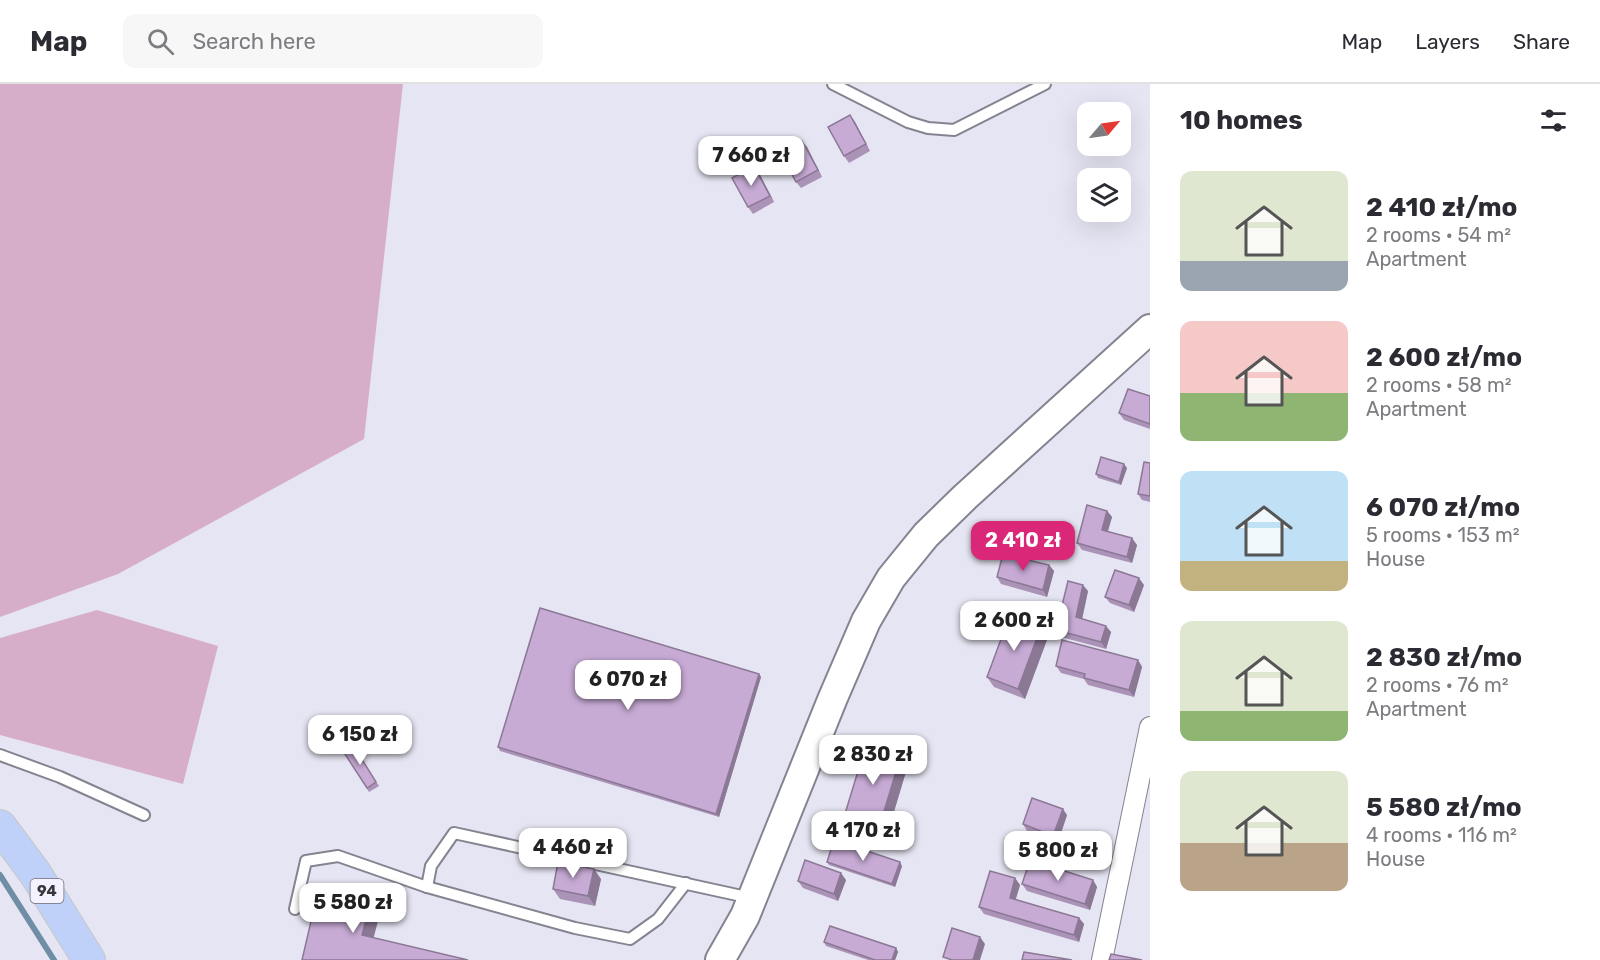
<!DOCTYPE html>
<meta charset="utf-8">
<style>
:root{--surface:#fff;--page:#f7f7f7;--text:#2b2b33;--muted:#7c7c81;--line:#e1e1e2;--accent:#db2777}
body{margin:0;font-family:Rubik,sans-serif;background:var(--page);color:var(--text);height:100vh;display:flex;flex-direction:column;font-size:22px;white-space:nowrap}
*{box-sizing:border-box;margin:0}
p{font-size:20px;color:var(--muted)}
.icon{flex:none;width:33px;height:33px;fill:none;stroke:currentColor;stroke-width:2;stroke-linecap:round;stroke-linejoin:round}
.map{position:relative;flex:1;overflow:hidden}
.sheet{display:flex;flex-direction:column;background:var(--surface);width:450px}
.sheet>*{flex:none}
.needle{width:39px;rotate:61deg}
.tools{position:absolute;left:1077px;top:18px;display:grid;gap:12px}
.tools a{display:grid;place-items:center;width:54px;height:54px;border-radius:12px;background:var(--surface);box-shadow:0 6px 24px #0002;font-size:30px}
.price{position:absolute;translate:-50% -51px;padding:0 14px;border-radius:12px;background:#fff;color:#222;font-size:20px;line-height:39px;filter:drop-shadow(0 2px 3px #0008)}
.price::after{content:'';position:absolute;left:50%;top:36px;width:18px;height:14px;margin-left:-9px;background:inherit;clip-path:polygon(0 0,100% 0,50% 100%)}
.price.current{background:var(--accent);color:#fff}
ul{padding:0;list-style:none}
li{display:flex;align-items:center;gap:18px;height:150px;padding:0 30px}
li span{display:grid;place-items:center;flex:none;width:168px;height:120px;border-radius:12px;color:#555}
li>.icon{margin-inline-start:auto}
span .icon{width:72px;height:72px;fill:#fffc;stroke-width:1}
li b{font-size:26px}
h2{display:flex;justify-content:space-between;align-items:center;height:72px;padding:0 30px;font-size:26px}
header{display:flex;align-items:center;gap:36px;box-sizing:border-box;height:84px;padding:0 30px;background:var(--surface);border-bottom:2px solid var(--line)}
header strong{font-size:28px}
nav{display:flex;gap:33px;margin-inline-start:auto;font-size:21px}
.search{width:420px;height:54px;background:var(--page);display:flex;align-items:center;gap:15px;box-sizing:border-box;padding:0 21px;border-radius:12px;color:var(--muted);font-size:22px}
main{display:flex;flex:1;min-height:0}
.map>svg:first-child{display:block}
</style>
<header>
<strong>Map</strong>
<div class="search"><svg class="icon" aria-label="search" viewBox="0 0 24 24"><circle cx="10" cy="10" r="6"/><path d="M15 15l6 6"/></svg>Search here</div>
<nav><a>Map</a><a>Layers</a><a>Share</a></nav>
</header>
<main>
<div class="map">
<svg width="1150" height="876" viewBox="0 0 1150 876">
<rect width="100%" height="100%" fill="#e6e5f3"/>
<g fill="#d7aec9">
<polygon points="0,0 403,0 364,355 118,490 0,533"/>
<polygon points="97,526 218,562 183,700 0,651 0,554"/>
</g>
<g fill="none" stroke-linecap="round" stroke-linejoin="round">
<polyline stroke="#6f8ea6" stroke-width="6" points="0,791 54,876"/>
<g stroke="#848390" stroke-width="14">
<g id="lane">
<polyline points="833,0 908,38 928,44 954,46 1045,0"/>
<polyline points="0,671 60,693 144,731"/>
<polyline points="427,803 575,844 630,855 658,835 686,799"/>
<polyline points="295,825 306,777 338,772 427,803 431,782 454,749 751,814"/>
</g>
</g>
<g stroke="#848390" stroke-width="22">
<polyline id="street" points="1102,876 1150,643"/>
</g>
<g stroke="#848390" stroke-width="32">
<polyline id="secondary" points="720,876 745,832 832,616 866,537 891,494 926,451 965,413 1150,245"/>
</g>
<g stroke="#c7c7c8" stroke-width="34">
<polyline id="primary" points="0,742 35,789 89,876"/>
</g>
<use href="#lane" stroke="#fff" stroke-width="10"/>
<use href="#street" stroke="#fff" stroke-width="20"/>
<use href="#secondary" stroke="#fff" stroke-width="28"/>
<use href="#primary" stroke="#bfd1f8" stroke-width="32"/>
</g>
<g fill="#ab93b7">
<polygon points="850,31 855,38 870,67 849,79 844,72"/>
<polygon points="807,63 822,93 801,104 796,98"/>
<polygon points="754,82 759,89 774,118 753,130 748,123"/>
<polygon points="1150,312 1150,345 1124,336 1119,329"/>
<polygon points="1150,379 1150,418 1142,416 1138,410"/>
<polygon points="1127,384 1121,401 1098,394 1096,390"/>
<polygon points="1107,427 1112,433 1108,447 1137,461 1132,479 1082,466 1077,459"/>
<polygon points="1049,481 1054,487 1047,513 1001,500 997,493"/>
<polygon points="1144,501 1134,528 1110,519 1105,513"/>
<polygon points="1088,507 1082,535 1111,548 1106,565 1061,553 1056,546"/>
<polygon points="1041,543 1048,553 1025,615 994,603 987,593"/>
<polygon points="1138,576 1142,583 1134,613 1088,601 1084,595 1061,589 1056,582"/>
<polygon points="759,590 761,593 719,733 500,667 498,663"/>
<polygon points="353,661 379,702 369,708 343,667"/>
<polygon points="908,681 886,754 851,743 844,733"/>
<polygon points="1067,731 1058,758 1027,747 1023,740"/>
<polygon points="827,778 902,782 895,803 829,781"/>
<polygon points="1015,794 1020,801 1016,815 1079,834 1084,840 1079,858 984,830 979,823"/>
<polygon points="601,795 595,822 560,815 553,805"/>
<polygon points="846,796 838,817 803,804 798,797"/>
<polygon points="1093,796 1097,803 1090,826 1027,807 1022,800"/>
<polygon points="824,858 896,864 898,868 895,876 868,876 826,862"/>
</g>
<g fill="#8b7895">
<polygon points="850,31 855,38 870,67 866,60"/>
<polygon points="802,57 807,63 822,93 818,86"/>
<polygon points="754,82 759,89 774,118 770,112"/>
<polygon points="1124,380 1127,384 1121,401 1119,398"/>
<polygon points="1107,427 1112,433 1106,453 1102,446"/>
<polygon points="1132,454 1137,461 1132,479 1127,473"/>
<polygon points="1049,481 1054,487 1047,513 1043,506"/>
<polygon points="1139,494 1144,501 1134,528 1129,521"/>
<polygon points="1083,501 1088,507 1081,540 1076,533"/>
<polygon points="1106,542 1111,548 1106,565 1101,558"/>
<polygon points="1041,543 1048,553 1025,615 1018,605"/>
<polygon points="1138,576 1142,583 1134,613 1129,606"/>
<polygon points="759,590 761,593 719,733 716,730"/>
<polygon points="901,671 908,681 886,754 879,744"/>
<polygon points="1063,725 1067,731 1058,758 1053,752"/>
<polygon points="900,778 902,782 895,803 892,800"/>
<polygon points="594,785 601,795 595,822 588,812"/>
<polygon points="841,789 846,796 838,817 834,810"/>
<polygon points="1015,794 1020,801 1014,820 1010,814"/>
<polygon points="1093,796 1097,803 1090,826 1085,820"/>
<polygon points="371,816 380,829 371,864 362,851"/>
<polygon points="1079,834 1084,840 1079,858 1074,851"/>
<polygon points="980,853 985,860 980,876 973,876"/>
<polygon points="896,864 898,868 895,876 892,876"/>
</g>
<g fill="#c7abd5" stroke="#8b7895" stroke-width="1.5">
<polygon points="850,31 866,60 844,72 828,43"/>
<polygon points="802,57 818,86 796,98 780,68"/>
<polygon points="754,82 770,112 748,123 732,94"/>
<polygon points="1128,305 1150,312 1150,340 1119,329"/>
<polygon points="1101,373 1124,380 1119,398 1096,390"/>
<polygon points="1144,378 1150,379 1150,412 1138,410"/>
<polygon points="1087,421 1107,427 1102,446 1132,454 1127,473 1077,459"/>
<polygon points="1003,470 1049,481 1043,506 997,493"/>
<polygon points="1115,486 1139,494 1129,521 1105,513"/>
<polygon points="1068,497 1083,501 1076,533 1106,542 1101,558 1056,546"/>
<polygon points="540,524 759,590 716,730 498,663"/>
<polygon points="1010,531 1041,543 1018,605 987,593"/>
<polygon points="1062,556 1138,576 1129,606 1084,594 1085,590 1056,582"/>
<polygon points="353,661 376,698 367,704 343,667"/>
<polygon points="866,661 901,671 879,744 844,733"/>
<polygon points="1032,714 1063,725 1053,752 1023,740"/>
<polygon points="834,756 900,778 892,800 827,778"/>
<polygon points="805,776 841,789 834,810 798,797"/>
<polygon points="1030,776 1093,796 1085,820 1022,800"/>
<polygon points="558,778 594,785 588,812 553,805"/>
<polygon points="990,787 1015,794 1010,814 1079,834 1074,851 979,823"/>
<polygon points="319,803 371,816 362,851 468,876 302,876"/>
<polygon points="830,842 896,864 892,876 875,876 824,858"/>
<polygon points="952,844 980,853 973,876 952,876 943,873"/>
<polygon points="1024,868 1072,876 1022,876"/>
<polygon points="1111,870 1142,876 1109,876"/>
</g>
<g text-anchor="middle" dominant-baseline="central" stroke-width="5" stroke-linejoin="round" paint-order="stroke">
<rect fill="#f3f2fe" stroke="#6f6e76" stroke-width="1.5" x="30.5" y="795" width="33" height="24" rx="4.5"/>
<g font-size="15" font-weight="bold" fill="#36363b">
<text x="47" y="807">94</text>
</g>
</g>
</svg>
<div class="tools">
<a><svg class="needle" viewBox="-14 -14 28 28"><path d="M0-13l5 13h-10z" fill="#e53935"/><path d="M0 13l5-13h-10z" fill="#7c7c81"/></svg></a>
<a><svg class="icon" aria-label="layers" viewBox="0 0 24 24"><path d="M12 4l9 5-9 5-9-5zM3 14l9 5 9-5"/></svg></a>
</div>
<b class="price" style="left:751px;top:103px">7 660 zł</b>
<b class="price current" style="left:1023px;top:488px">2 410 zł</b>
<b class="price" style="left:1014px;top:568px">2 600 zł</b>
<b class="price" style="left:628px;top:627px">6 070 zł</b>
<b class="price" style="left:360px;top:682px">6 150 zł</b>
<b class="price" style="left:873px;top:702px">2 830 zł</b>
<b class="price" style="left:863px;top:778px">4 170 zł</b>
<b class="price" style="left:573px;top:795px">4 460 zł</b>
<b class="price" style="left:1058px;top:798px">5 800 zł</b>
<b class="price" style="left:353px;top:850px">5 580 zł</b>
</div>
<section class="sheet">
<h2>10 homes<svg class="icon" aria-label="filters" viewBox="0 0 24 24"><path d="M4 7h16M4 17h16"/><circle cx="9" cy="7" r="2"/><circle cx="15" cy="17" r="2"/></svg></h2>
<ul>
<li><span style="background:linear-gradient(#dfe7d0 75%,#9aa5b1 0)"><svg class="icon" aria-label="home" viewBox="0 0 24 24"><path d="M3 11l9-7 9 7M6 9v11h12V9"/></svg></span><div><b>2 410 zł/mo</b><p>2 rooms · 54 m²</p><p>Apartment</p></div></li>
<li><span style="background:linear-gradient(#f6c9c9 60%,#8fb573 0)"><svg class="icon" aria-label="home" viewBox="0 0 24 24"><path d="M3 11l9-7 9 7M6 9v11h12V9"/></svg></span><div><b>2 600 zł/mo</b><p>2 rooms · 58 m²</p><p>Apartment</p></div></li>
<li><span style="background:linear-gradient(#bfe0f5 75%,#c2b280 0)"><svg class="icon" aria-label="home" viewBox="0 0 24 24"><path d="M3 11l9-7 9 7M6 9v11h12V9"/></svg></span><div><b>6 070 zł/mo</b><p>5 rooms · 153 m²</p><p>House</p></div></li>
<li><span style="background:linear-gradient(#dfe7d0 75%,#8fb573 0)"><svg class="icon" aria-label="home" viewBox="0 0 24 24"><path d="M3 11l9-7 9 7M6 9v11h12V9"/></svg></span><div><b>2 830 zł/mo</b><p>2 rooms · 76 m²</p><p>Apartment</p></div></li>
<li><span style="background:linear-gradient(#dfe7d0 60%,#b9a48a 0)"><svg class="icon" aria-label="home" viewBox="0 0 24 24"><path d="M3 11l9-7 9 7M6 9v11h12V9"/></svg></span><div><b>5 580 zł/mo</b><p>4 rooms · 116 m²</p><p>House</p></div></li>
</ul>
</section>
</main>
